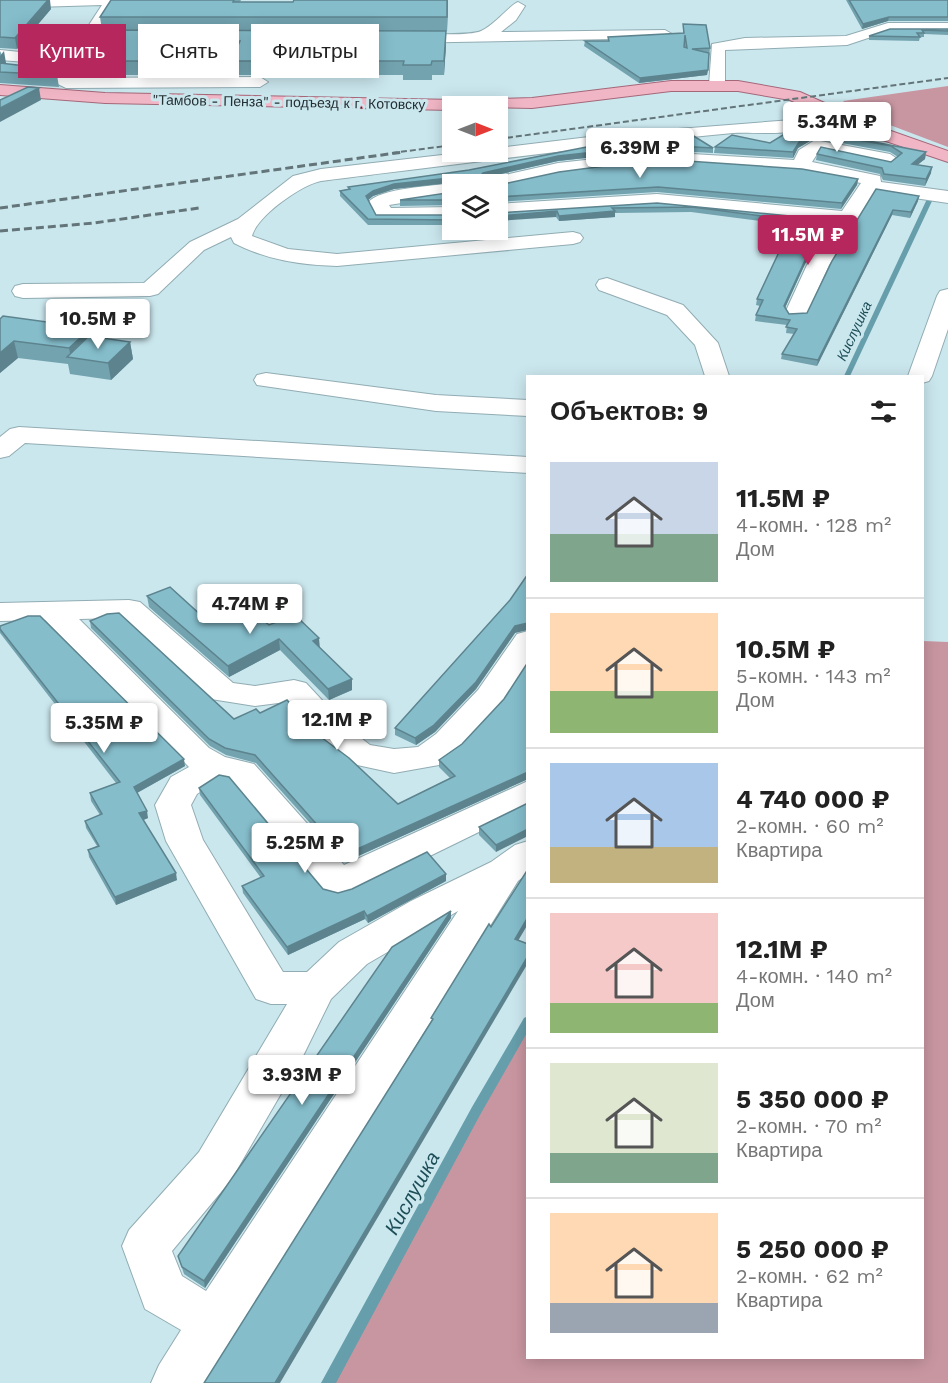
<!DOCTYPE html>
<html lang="ru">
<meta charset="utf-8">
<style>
:root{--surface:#fff;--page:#f6f6f6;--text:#222;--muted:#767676;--line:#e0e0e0;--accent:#b6285d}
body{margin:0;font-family:"Work Sans",sans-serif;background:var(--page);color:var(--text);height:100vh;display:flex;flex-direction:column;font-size:22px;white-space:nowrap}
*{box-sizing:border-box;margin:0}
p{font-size:20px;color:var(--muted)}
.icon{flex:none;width:33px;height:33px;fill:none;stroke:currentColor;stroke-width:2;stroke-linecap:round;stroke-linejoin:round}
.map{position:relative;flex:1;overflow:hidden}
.panel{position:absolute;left:526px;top:375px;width:398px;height:984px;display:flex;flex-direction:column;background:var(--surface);border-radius:0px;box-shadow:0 3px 15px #0003}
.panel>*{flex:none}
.banner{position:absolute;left:18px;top:24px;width:418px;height:54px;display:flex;gap:12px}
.needle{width:39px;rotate:90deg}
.tools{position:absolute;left:442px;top:96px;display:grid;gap:12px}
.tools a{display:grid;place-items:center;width:66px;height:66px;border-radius:0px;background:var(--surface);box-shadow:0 3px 15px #0003;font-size:30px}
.price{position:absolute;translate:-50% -51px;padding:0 14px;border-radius:6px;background:#fff;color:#222;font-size:20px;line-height:39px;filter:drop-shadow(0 2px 3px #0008)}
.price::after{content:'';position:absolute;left:50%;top:36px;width:18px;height:14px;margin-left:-9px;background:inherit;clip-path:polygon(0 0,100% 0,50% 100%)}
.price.on{background:var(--accent);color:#fff}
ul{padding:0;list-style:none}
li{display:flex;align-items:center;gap:18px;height:150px;padding:0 24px}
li+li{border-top:2px solid var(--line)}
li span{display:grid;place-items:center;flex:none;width:168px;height:120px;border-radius:0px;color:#555}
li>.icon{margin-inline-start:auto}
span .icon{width:72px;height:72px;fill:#fffc;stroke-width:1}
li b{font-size:26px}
h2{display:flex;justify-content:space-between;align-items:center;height:72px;padding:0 24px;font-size:26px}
.pill{padding:0 21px;border-radius:0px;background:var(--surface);box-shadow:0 3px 15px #0003;font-size:21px;line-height:54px}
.pill.on{background:var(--accent);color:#fff}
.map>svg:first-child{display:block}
</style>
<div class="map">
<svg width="948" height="1383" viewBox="0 0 948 1383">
<rect width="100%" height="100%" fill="#cbe7ee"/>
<g fill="#c896a1">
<polygon points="948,86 948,147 853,111 843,101"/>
<polygon points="923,641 948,642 948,1383 324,1383 528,1027 528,1358 922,1358"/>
</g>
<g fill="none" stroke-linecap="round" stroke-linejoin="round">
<g fill="#669eab" fill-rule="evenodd">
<polygon points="930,197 933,199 850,376 844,376 927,199"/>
<polygon points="528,1016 528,1031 480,1115 336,1383 321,1383 472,1107 524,1018"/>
</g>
<g stroke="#91acb3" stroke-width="2">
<g id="minor">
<polygon points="0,0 118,0 98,33 123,33 130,37 123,41 83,40 81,37 102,5 0,8"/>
<path d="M518 2 525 6 516 20 501 32 665 30 672 34 665 38 400 43 392 38 400 33C418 33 468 37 481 31 495 25 511 4 518 2Z"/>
<polygon points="888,23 948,23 948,31 889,31 847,45 725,50 725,85 717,90 709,85 712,44 745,38 846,36"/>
<polygon points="0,50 61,56 63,59 61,62 42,65 69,78 260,77 268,82 260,87 66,88 29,70 26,62 0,60"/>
<path d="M811 111 820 116C803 140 758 131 733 133 595 146 458 164 321 181 301 185 257 216 252 236L288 249 337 254 573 232 580 234 583 238 580 242 573 244 337 266C301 265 267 260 234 243L231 237 204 250 158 294 150 296 23 298 15 296 12 291 15 286 23 284 144 283 190 242 238 219 293 176 321 169 468 152H498V148L614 134 792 120Z"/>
<polygon points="815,140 890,154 899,160 890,166 819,151 812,162 880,176 881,182 948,191 948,203 874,192 829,265 807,313 804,318 788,318 785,313 807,265 835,223 657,206 498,216 498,204 657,194 842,211 861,183 802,172 658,162 558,175 498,188 498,184 480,184 483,180 558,163 658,152 794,160 799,150"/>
<path d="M453 183 458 184H453V195L389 205 391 208 453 207V219L384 220 377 218 368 203C378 188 435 186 453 183Z"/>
<polygon points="607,278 683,305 718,343 729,376 705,376 695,345 667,315 599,290 596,285 599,280"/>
<polygon points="948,289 948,329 932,376 929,381 922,383 922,376 908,376 937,296 940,291"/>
<polygon points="266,373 436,395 528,400 528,416 436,411 257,385 254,380 257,375"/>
<polygon points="19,427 528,457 528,473 25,443 9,456 0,458 0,437 10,429"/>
<path d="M129 600 140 602 233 683 255 686 294 680 306 683 347 727 370 745 394 749 418 747 436 734 478 690 517 634 528 631V665L502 704 460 750 439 765 394 773 348 763 323 743 286 702 255 706 211 699 121 618 79 619 209 748 225 757 254 764 344 865 528 781V808L352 894 338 898 324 894 231 782 220 780 197 794 191 805 203 840 283 972H307L339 942 411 901 491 862 515 845 528 841V873L518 881 206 1383H151L159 1365 181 1330 145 1309 122 1246 129 1230 199 1152 287 1004H271L256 999 166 841 155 805 171 777 189 767 45 620 0 621V603ZM458 911 206 1291 182 1276 172 1251 231 1180 304 1054 331 999 367 964Z"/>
</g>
</g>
<g stroke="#a46879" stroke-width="2">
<polygon id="major" points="671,81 738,81 800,92 874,125 948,151 948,162 862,133 790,100 738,91 671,91 532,108 453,106 453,110 105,103 0,95 0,85 105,93 456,100 532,98"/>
</g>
<use href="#minor" fill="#fff" fill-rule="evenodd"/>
<use href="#major" fill="#f1b6c5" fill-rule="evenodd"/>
<g stroke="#637579" stroke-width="2" stroke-dasharray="6 3" stroke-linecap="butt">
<polyline points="498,139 948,78"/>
<polyline points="392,153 453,145"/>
</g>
<g stroke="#637579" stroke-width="3" stroke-dasharray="8 4" stroke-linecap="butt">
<polyline points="0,208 403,152"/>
<polyline points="0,231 94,223 199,208"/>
</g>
</g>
<g fill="#72a3af">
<polygon points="0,0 51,9 17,49 0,48"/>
<polygon points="111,0 241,0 240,2 293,2 294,0 502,0 448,0 447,31 314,31 446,45 444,75 432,75 432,80 403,80 403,75 232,75 231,61 234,54 192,54 181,75 68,75 66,61 102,30 100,17"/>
<polygon points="846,0 948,0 948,21 888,21 862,29"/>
<polygon points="683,24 710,48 707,75 639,83 584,46 585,41 608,41 608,37 683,33"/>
<polygon points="890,29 948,29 948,35 924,34 924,37 920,37 919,41 869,40 869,36"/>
<polygon points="0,51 6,63 6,64 57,75 59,87 0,83"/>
<polygon points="796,127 926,152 925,159 917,165 931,173 925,186 883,180 880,174 816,160 817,154 891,162 898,157 890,152 815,138 798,148 793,158 714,153 715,147 770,143"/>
<polygon points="692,135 713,148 713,153 658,150 558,161 483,178 481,179 496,181 499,185 559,172 658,159 802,169 858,179 857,185 841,209 657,192 498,202 498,184 455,184 455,182 394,189 373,196 368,200 376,215 453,215 453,225 368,225 340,196 340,191 348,189 348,187 469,170 602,144"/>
<polygon points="876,189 918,201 910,218 892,215 817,366 781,359 782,354 794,334 786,333 787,325 755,321 756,315 760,306 756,305 757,299 792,225 691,212 615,213 615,217 559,221 556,217 498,213 657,203 832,220 831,225 805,264 785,308 789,314 807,313"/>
<polygon points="453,192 453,205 400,206 400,200"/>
<polygon points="0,319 92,337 130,342 133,359 111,380 70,374 68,364 18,358 0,373"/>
<polygon points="147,596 202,616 269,625 352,679 352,690 329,700 280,650 229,677 149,607"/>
<polygon points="510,600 515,633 476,689 435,732 416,745 395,735 395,728"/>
<polygon points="90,621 234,719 260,713 321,737 398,804 450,778 439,767 439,760 462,744 504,699 528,662 528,779 345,862 256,763 226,755 210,746 91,628"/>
<polygon points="0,626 185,766 137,793 148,818 143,820 177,880 116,905 89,857 88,850 97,846 86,828 85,821 100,815 91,801 90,793 116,783 0,633"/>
<polygon points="199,788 323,889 338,893 446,881 368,923 365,919 288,955 243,893 242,886 261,878 200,795"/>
<polygon points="528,803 496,852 479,835 479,827"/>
<polygon points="451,911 451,918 205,1288 184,1274 178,1256"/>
</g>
<g fill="#5d848e">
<polygon points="48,0 50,0 51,9 17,49 15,38"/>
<polygon points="447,0 448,0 447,31"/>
<polygon points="889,17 888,21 862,29 863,24"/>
<polygon points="446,31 446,45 444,75 444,61"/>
<polygon points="190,41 192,54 181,75 179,61"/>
<polygon points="4,51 6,63 0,70 0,56"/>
<polygon points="708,70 707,75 639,83 640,78"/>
<polygon points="39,88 41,100 0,122 0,108"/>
<polygon points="816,132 815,138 798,148 793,158 793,152 799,142"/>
<polygon points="658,145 658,150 558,161 483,178 478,184 478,179 483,173 558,156"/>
<polygon points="926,152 925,159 911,170 912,164"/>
<polygon points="932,167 931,173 925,186 926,179"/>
<polygon points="458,177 458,182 394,189 373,196 367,201 366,196 373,191 394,184"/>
<polygon points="858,179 857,185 841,209 842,203"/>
<polygon points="919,196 918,201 910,218 911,212"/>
<polygon points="893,210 892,215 817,366 818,360"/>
<polygon points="557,211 556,217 498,221 498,216"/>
<polygon points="615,211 615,217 559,221 559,216"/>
<polygon points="832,220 831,225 805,264 783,312 784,306 806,258"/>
<polygon points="91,328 94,345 71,358 69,348"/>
<polygon points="14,341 18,358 0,373 0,353"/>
<polygon points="130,342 133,359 111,380 108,363"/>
<polygon points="528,623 528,630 515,633 476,689 435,732 416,745 415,738 515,626"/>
<polygon points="319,638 320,649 313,641"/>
<polygon points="279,639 280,650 229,677 228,666"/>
<polygon points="352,679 352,690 329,700 328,689"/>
<polygon points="184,759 185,766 135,794 134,787"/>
<polygon points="528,772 528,779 345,862 344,855"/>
<polygon points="147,811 148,818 141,821 139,813"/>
<polygon points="528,829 528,836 496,852 496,845"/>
<polygon points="176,873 177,880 116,905 115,897"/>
<polygon points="446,874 446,881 368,923 367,916"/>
<polygon points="364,911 365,919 288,955 287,947"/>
<polygon points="451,911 451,918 205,1288 204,1281"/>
<polygon points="528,917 528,924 515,946 515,939"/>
<polygon points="528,956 528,963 280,1383 275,1383"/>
</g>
<g fill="#85bdcb" stroke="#5d848e" stroke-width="1.5" fill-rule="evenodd">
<polygon points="0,0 48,0 15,38 0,37"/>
<polygon points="111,0 234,0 233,2 293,2 294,0 447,0 447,17 100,17"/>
<polygon points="849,0 948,0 948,17 889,17 863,24"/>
<path d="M683 24 706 25 710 48 692 49 709 53 708 70 640 78 585 41H609L608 37 684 33ZM685 35 687 48 684 47Z"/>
<polygon points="890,29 948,29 948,31 922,30 924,33 917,33 920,37 869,36"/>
<polygon points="89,30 446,31 444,61 432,61 431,65 403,65 404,61 231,61 240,41 190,41 179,61 66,61"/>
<polygon points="0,63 43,68 57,75 0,72"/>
<polygon points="28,87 39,88 0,108 0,100"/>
<polygon points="796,127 926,152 912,164 932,167 926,179 884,174 882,168 817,154 821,147 891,162 902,153 891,146 816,132 799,142 793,152 715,147 732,135 770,143"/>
<polygon points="692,135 713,148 658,145 558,156 483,173 478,179 496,181 499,185 559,172 658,159 802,169 858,179 842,203 658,187 498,197 498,184 455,184 455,181 460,179 458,177 394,184 373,191 366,196 376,215 453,215 453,220 368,219 340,191 350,189 348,187 469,170 602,144"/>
<polygon points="876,189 919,196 911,212 893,210 818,360 782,354 797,329 786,327 790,320 756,315 763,300 757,299 794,220 692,207 612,208 615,211 559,216 557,211 498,216 498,213 657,203 832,220 806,258 784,306 789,314 807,313 832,261"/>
<polygon points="453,192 453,200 400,200"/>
<polygon points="3,316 91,328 69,348 14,341 0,353 0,319"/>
<polygon points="89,336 130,342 108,363 67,357"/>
<polygon points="528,574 528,623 515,626 476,682 434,725 415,738 395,728 510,600"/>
<polygon points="170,587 202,616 239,600 269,625 295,615 319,638 313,641 352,679 328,689 279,639 228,666 147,596"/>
<polygon points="119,613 234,719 256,709 260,713 287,700 321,737 349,758 398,804 455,776 439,760 462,744 504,699 528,662 528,772 344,855 255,755 225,748 209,739 90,621 107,614"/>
<polygon points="28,616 40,616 184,759 134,787 147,811 139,813 176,873 115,897 88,850 99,846 85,821 102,814 90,793 120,782 0,629 0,626"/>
<polygon points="219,775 229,777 323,889 338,893 352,889 427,852 446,874 367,916 364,911 287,947 242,886 264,876 199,788"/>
<polygon points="528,803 528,829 496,845 479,827"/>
<polygon points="528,869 528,917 515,939 528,944 528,956 275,1383 204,1383 433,1019 431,1018 489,924 491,927"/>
<polygon points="451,911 204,1281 182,1267 178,1256 392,947"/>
</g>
<g text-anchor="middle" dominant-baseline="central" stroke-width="6" stroke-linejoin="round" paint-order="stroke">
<g font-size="14" fill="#253033" stroke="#cbe7ee">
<text transform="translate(289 102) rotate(1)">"Тамбов - Пенза" - подъезд к г. Котовску</text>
</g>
<g font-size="14" font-style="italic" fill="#1d4e58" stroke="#cbe7ee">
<text transform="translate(854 331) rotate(-65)">Кислушка</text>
</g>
<g font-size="20" font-style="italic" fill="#1d4e58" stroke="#cbe7ee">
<text transform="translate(412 1193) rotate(-61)">Кислушка</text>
</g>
</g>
</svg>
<div class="tools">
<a><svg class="needle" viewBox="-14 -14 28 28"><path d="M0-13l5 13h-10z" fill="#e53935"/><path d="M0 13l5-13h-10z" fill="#767676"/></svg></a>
<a><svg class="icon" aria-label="layers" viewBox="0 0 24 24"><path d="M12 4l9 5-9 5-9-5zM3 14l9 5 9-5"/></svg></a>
</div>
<b class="price" style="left:837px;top:153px">5.34M ₽</b>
<b class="price" style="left:640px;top:179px">6.39M ₽</b>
<b class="price on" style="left:808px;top:266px">11.5M ₽</b>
<b class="price" style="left:98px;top:350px">10.5M ₽</b>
<b class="price" style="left:250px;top:635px">4.74M ₽</b>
<b class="price" style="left:337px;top:751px">12.1M ₽</b>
<b class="price" style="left:104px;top:754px">5.35M ₽</b>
<b class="price" style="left:305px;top:874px">5.25M ₽</b>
<b class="price" style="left:302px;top:1106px">3.93M ₽</b>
<div class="banner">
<a class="pill on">Купить</a>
<a class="pill">Снять</a>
<a class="pill">Фильтры</a>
</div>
<section class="panel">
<h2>Объектов: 9<svg class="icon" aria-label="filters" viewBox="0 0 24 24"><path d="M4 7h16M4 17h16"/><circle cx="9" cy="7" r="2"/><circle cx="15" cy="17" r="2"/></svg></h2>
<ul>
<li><span style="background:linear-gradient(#c9d6e8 60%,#7fa58c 0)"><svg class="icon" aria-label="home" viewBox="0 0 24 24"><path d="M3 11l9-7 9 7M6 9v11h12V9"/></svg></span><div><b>11.5M ₽</b><p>4-комн. · 128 m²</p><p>Дом</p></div></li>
<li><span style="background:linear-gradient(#ffd9b3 65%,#8fb573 0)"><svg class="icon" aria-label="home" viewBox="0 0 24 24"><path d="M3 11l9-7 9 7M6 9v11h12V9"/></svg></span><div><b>10.5M ₽</b><p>5-комн. · 143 m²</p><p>Дом</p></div></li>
<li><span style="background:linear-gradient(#a9c7e8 70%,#c2b280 0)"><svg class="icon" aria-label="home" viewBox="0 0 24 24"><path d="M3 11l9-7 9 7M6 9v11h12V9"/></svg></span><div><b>4 740 000 ₽</b><p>2-комн. · 60 m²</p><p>Квартира</p></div></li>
<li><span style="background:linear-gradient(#f6c9c9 75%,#8fb573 0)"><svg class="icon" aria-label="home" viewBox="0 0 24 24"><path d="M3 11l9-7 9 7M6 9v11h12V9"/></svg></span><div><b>12.1M ₽</b><p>4-комн. · 140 m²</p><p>Дом</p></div></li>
<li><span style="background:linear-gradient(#dfe7d0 75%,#7fa58c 0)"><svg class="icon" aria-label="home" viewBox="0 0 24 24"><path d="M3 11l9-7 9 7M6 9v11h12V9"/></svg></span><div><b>5 350 000 ₽</b><p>2-комн. · 70 m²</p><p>Квартира</p></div></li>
<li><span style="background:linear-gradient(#ffd9b3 75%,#9aa5b1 0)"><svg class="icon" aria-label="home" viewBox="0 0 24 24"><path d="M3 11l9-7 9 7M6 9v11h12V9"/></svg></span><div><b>5 250 000 ₽</b><p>2-комн. · 62 m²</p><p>Квартира</p></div></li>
</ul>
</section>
</div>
